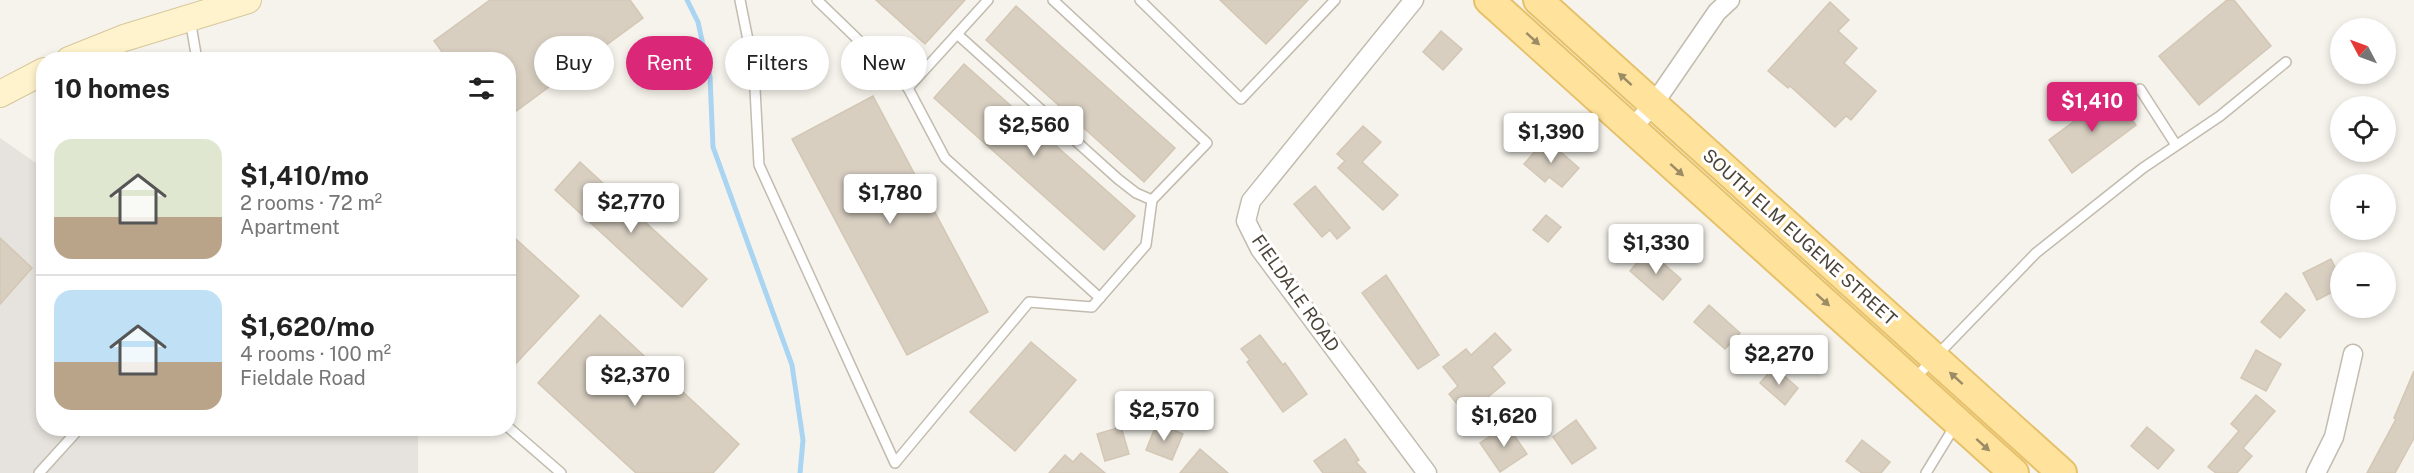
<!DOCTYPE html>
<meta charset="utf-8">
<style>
:root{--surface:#fff;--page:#f6f6f6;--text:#222;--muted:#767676;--line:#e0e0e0;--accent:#db2777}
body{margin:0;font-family:"Public Sans",sans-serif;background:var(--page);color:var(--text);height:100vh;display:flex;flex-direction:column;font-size:22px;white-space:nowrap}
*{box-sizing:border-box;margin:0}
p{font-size:20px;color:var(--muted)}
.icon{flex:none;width:33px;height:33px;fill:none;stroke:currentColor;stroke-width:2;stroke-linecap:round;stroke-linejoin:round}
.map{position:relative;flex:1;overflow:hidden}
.side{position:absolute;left:36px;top:52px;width:480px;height:384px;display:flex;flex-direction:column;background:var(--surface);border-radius:24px;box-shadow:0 3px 9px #0003}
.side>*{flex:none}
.banner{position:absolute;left:534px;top:36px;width:570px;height:54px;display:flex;gap:12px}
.needle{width:39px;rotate:311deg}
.buttons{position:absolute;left:2330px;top:18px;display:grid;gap:12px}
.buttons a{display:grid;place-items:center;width:66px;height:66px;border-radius:50%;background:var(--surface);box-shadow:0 3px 9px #0003;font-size:30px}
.price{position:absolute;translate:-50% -51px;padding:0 14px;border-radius:6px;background:#fff;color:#222;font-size:20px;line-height:39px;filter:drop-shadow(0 2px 3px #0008)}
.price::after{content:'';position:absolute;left:50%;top:36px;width:18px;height:14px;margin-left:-9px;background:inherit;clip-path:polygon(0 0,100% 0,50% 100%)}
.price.active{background:var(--accent);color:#fff}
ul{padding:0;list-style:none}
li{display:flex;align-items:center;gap:18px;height:150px;padding:0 18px}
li+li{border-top:2px solid var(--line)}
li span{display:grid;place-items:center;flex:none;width:168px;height:120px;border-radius:18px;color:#555}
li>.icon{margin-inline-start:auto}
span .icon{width:72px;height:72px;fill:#fffc;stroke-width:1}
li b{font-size:26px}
h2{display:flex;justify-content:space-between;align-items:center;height:72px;padding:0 18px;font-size:26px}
.chip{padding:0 21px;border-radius:27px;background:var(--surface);box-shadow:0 3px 9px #0003;font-size:21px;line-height:54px}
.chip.active{background:var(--accent);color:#fff}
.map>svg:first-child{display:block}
</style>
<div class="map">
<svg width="2414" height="473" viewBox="0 0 2414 473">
<rect width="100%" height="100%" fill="#f6f3ec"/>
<polygon fill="#e6e2dd" points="0,138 43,168 44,429 418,429 418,473 0,473"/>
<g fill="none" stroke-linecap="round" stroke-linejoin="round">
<polyline stroke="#a9d4f2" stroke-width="5" points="687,0 698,22 710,77 713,147 792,365 803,440 800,473"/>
</g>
<g fill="#d8cfc1" stroke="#d3c7b4" stroke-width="1.5">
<polygon points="490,0 630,0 643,18 508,117 508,60 448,60 434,41"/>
<polygon points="876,0 965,0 925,44"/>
<polygon points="1220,0 1308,0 1266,44"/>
<polygon points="2227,0 2234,0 2271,46 2199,105 2159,56"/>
<polygon points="1830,2 1849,20 1838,31 1857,48 1844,63 1876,91 1851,120 1846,116 1835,127 1790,86 1788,88 1768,71"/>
<polygon points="1016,6 1175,148 1144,182 986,40"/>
<polygon points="1441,31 1462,49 1443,70 1423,52"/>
<polygon points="964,64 1135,216 1104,250 934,98"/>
<polygon points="2112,93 2136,125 2072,173 2049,140"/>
<polygon points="873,96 988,312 907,355 792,139"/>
<polygon points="1363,126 1381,142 1362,162 1398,195 1383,210 1338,168 1345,161 1337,154"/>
<polygon points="1546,139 1579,168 1562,187 1549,177 1545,182 1524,164"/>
<polygon points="580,162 707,279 682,307 555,190"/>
<polygon points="1315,186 1350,228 1337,239 1330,230 1322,237 1294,204"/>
<polygon points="1546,215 1561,227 1548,242 1533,230"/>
<polygon points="508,232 579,296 508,372"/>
<polygon points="0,238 32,268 0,304"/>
<polygon points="1648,250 1681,279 1663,300 1630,271"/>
<polygon points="2331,259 2340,277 2340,288 2317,300 2303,273"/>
<polygon points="1386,275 1439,355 1418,369 1362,293"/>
<polygon points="2286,293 2305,310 2280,338 2261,322"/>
<polygon points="1709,305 1740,333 1725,349 1694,322"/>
<polygon points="600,315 739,444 713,473 636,473 538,383"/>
<polygon points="1495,333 1511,350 1492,367 1505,383 1466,415 1449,394 1458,386 1443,367 1466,349 1471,355"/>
<polygon points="1260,335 1283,365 1285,363 1307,394 1283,412 1247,362 1250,360 1241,349"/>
<polygon points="1031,342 1076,380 1015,451 970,412"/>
<polygon points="2256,350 2281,364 2266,391 2241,378"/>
<polygon points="1774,367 1798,388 1785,405 1760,383"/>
<polygon points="2414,371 2414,438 2395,473 2367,473 2396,419 2394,418"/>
<polygon points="2256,395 2275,411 2243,448 2252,456 2237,473 2216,473 2208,467 2239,431 2231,424"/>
<polygon points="1576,420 1596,448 1572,464 1553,437"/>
<polygon points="1157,423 1183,434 1172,460 1146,450"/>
<polygon points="1507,425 1527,454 1500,472 1480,443"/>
<polygon points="1121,427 1129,454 1105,461 1097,434"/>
<polygon points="2147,427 2174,450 2158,469 2131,446"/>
<polygon points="1345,439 1359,460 1356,462 1366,473 1323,473 1314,461"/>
<polygon points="1862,440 1890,462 1881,473 1862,473 1846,461"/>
<polygon points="1200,449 1228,473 1180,473"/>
<polygon points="1081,453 1105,473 1049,473 1065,455 1073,462"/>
</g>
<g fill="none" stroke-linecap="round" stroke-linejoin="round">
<g stroke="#c2bbae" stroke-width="12">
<g id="lane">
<polyline points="740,0 754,70 759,165 895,463 1029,302 1092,307 1146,245 1152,200 1207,143 1053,0"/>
<polyline points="817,0 908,88 988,0"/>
<polyline points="1140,0 1241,99 1335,0"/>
<polyline points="190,19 197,60"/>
<polyline points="957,34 1118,179 1136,193 1152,200"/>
<polyline points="908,88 945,158 1100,298"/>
<polyline points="2140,89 2176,145"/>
<polyline points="1914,379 2036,253 2143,168 2220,116 2286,62"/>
<polyline points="508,427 561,473"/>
<polyline points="39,473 79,429"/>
<polyline points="1926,473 1956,424"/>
</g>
</g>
<g stroke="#c2bbae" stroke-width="21">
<g id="street">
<polyline points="1414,0 1251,201 1246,221 1260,249 1427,473"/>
<polyline points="1632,128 1653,105 1717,12 1730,0"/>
<polyline points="2316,473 2334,437 2353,354"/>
</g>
</g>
<g stroke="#d6c79b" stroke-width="28">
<g id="secondary">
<polyline points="69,60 124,38 248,0"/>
<polyline points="0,94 44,71"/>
</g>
</g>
<g stroke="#e6c16a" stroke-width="32">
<g id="primary">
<polyline points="1489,0 2014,473"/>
<polyline points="1538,0 2062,473"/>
</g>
</g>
<use href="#lane" stroke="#fff" stroke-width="9"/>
<use href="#street" stroke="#fff" stroke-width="18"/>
<use href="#secondary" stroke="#fff3cd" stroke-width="26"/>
<use href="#primary" stroke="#ffe39c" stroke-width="28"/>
</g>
<defs><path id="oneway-solid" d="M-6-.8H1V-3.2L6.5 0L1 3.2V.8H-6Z" transform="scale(1.5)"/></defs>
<g fill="#9c8c66">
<use href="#oneway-solid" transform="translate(1533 39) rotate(42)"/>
<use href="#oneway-solid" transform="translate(1625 79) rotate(-138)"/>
<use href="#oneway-solid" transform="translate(1677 170) rotate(42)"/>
<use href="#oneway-solid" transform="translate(1823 300) rotate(42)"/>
<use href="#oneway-solid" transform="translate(1956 378) rotate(-138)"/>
<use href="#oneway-solid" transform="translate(1983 445) rotate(42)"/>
</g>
<g text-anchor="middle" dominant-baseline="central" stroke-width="6" stroke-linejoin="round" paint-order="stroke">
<g font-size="18" fill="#4b4439" stroke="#fff">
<text transform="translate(1800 237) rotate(42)">SOUTH ELM EUGENE STREET</text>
<text transform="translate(1296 293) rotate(55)">FIELDALE ROAD</text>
</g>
</g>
</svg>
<div class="buttons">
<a><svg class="needle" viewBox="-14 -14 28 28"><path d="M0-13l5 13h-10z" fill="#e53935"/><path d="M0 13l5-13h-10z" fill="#767676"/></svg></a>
<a><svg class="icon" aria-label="locate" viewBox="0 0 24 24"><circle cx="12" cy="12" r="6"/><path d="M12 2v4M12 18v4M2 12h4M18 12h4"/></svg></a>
<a>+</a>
<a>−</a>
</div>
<b class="price active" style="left:2092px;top:133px">$1,410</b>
<b class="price" style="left:1034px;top:157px">$2,560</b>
<b class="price" style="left:1551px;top:164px">$1,390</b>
<b class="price" style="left:890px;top:225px">$1,780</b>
<b class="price" style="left:631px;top:234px">$2,770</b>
<b class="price" style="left:1656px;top:275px">$1,330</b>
<b class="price" style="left:1779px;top:386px">$2,270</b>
<b class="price" style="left:635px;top:407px">$2,370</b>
<b class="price" style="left:1164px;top:442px">$2,570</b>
<b class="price" style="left:1504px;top:448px">$1,620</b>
<div class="banner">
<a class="chip">Buy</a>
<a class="chip active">Rent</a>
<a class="chip">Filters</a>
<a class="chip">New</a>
</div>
<section class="side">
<h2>10 homes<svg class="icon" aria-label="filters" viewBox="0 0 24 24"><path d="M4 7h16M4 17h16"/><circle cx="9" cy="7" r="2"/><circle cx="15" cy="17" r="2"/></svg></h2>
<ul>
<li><span style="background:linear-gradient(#dfe7d0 65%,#b9a48a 0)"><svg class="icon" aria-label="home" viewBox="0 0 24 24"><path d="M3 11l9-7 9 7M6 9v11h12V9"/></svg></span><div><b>$1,410/mo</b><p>2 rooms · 72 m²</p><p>Apartment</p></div></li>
<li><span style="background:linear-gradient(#bfe0f5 60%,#b9a48a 0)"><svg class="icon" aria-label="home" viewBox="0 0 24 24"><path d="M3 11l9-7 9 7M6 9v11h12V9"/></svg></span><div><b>$1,620/mo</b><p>4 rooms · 100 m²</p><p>Fieldale Road</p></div></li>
</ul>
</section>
</div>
